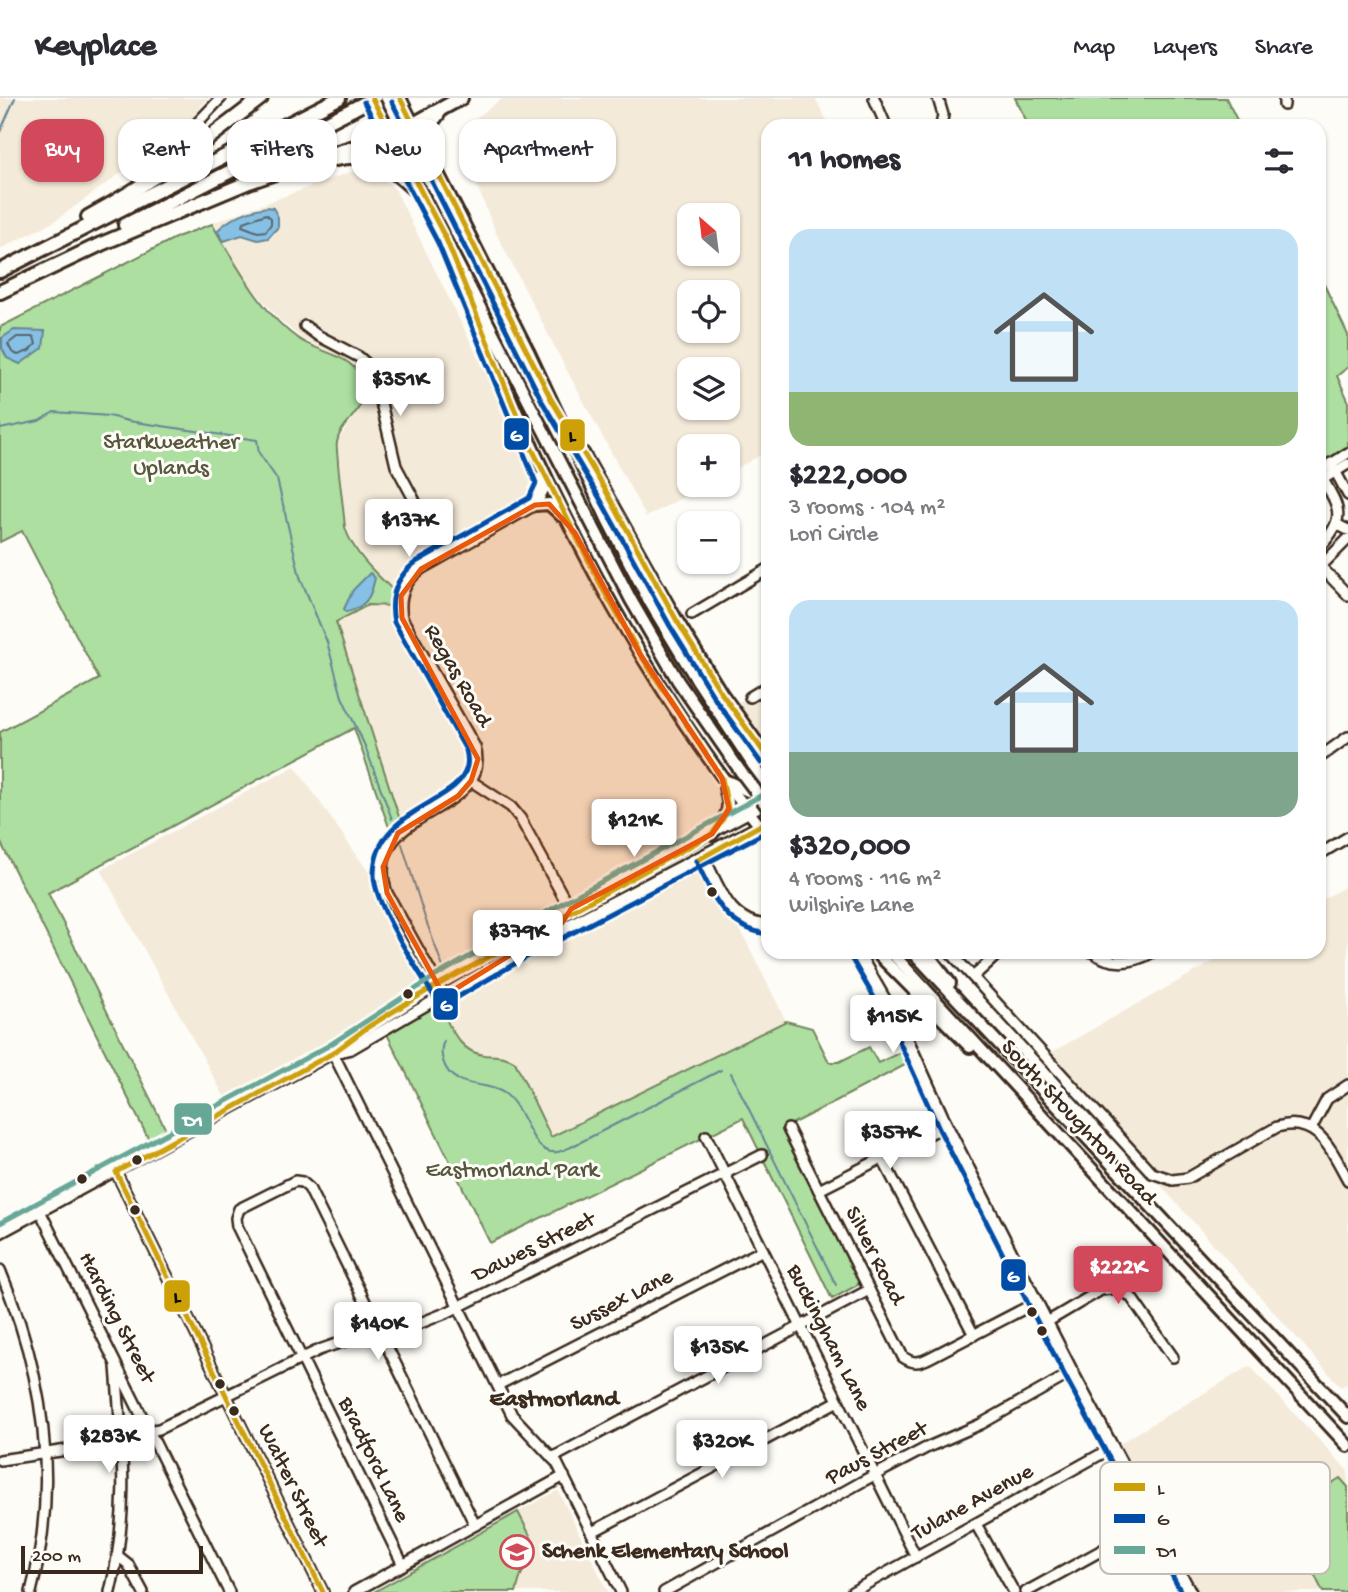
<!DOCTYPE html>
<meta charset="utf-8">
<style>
:root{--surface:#fff;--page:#f2f2f3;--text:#2b2b33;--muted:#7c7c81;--line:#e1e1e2;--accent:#d1495b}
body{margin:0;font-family:"Gochi Hand",sans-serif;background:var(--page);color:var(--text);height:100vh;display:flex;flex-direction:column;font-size:26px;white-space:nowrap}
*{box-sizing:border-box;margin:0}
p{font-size:23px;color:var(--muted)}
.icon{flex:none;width:38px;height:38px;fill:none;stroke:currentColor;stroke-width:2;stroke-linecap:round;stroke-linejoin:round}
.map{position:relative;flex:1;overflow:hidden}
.side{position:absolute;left:761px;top:21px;width:565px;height:840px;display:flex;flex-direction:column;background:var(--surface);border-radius:21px;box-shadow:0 2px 5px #0004}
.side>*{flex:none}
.hud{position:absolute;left:21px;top:21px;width:635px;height:63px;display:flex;gap:14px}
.needle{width:46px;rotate:332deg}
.buttons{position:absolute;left:677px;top:105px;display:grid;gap:14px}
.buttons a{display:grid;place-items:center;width:63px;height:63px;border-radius:14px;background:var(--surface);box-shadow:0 2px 5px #0004;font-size:35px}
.scale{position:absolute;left:21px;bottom:18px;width:182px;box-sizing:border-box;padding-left:7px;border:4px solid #3b2a1e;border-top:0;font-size:19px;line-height:24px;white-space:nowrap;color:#3b2a1e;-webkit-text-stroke:5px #fdfcf7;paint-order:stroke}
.price{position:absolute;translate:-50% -60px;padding:0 16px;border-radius:7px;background:#fff;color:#222;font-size:23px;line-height:46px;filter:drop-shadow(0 2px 4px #0008)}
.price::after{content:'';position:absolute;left:50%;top:42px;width:21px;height:16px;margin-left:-10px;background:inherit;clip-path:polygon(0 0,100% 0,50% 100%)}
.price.selected{background:var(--accent);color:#fff}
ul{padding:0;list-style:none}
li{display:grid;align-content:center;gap:14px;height:371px;padding:0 28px}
li span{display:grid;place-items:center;height:217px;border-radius:21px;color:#555}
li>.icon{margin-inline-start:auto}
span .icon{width:126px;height:126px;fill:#fffc;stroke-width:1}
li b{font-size:30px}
h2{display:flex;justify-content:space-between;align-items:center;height:84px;padding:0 28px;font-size:30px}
.chip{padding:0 24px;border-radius:21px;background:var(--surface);box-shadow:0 2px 5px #0004;font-size:24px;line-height:63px}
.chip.selected{background:var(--accent);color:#fff}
header{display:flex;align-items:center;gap:42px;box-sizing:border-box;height:98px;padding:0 35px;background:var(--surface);border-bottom:2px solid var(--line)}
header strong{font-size:33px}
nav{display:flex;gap:38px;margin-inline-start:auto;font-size:24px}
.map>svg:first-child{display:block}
</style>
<header>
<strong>Keyplace</strong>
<nav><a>Map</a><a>Layers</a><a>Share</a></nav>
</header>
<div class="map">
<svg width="1348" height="1494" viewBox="0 0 1348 1494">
<rect width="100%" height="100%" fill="#fdfcf7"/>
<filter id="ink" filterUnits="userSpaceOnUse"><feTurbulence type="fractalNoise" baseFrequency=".0143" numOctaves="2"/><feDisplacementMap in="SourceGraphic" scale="14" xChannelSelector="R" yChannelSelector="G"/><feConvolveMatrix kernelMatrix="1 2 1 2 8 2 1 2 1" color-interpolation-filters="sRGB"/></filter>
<g filter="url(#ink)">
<g fill="#f4ead9" fill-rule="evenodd">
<polygon points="0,0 208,0 188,26 55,123 0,151"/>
<path d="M503 0H815L830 28H768V353L728 375V348H690V387H706L646 419 565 269 496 135 463 53 476 20ZM728 117V156H690V117ZM728 194V233H690V194ZM728 271V310H690V271Z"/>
<polygon points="350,74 377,76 395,91 541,387 605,508 683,640 697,656 726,706 712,728 693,746 608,792 231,1011 101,772 295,668 374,782 382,778 398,735 385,680 335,524 368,507 394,508 396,495 378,477 353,445 346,428 337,344 361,307 365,299 364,285 357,269 349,263 302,241 280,222 250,187 212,125"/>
<polygon points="768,588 768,660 730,609"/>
<polygon points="704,759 786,923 551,1039 515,964 507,958 482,957 468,954 458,942 438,906 444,898"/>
<polygon points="1348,787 1348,1285 1341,1289 1045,958 1230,854 1320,854 1320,803"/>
<polygon points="1250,1268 1348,1373 1348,1494 1191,1494 1112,1350"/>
<polygon points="558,1392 608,1494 374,1494 518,1414"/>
</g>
<g fill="#acdfa0" stroke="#74845f" stroke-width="2">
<polygon points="1015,0 1226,0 1240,28 1029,28"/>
<path d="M212 126C234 163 264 220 302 243 324 256 358 258 364 288 368 312 340 324 337 344 336 350 338 359 338 365 340 386 343 407 345 429 352 454 377 477 396 495L394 508 368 507 336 524 401 725 391 735 354 630 48 795 168 1036 151 1046 0 743V634L99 581 22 433 0 444V229L177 139Z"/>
<polygon points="1320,178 1348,237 1348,269 1337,278 1348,302 1348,352 1320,369"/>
<path d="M438 906C450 927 458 954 484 957 496 958 505 957 515 964L551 1039 786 923 812 930 829 964H839L869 949 878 965 901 954 907 966 782 1031 861 1185 832 1201 743 1020 490 1145 387 936Z"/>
<polygon points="1340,1380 1348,1389 1348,1492 1344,1494 1323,1494 1284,1415"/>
<polygon points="518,1414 536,1449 521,1477 516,1494 374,1494"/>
</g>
<g fill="#86c1e5" stroke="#688595" stroke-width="2">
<path d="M267 109 273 110 278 119V129L268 140 258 142 242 137 224 143 217 133C229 120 250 111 267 109Z"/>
<polygon points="14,232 45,233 43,250 20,266 7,260 2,250 2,240"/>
<path d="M370 475 375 480C371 498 367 509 346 514L344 511 353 492Z"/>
</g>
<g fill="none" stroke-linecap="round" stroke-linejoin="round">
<g stroke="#59666e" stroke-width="2">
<polygon points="266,116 271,120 271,126 266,133 258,134 242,128 244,124"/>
<polygon points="17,239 34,239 36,246 29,253 18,257 12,254 8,246"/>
</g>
<g stroke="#688595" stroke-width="2">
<polyline points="0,34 15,0"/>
<polyline points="0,331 39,323 54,314 109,318 128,323 257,342 259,355 277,381 300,479 327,544 342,599 365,648 392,721"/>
<polyline points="402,746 425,820 444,872"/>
<path d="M444 943C438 955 444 974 457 981 471 989 489 985 504 995 523 1008 529 1043 545 1052 555 1057 562 1053 571 1049L721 972"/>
<polyline points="731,975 836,1187"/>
</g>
<g stroke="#3b2a1e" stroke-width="14">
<g id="minor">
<polyline points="874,0 886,28"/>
<polyline points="938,0 943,17 941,28"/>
<polyline points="1284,0 1284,7"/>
<polyline points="141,72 178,45 221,0"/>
<polyline points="305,228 317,237 359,259 369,268 376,284 396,368 444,457"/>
<polyline points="1331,365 1348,397"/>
<polyline points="1320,373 1348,355"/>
<path d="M1320 376C1339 410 1348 418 1320 449"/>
<polyline points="1320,383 1348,366"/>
<polyline points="1338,427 1348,432"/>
<polyline points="1320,468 1348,497"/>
<polyline points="1320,469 1348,441"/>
<polyline points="692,516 768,471"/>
<polyline points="750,599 768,588"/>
<polyline points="1320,659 1348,639"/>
<polyline points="471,683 511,709 520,720 570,811"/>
<polyline points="1320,756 1348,739"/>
<path d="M704 759C720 790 728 824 768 827"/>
<polyline points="858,854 906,937 947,1027 1073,1274 1191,1494"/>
<path d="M950 854 1152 1075 1173 1082 1188 1080 1277 1029C1318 1017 1331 1052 1348 1082"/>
<path d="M1092 854C1112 868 1132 866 1153 854"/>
<polyline points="973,879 1000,854"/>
<path d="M444 898 387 795C358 708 495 719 475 649L402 520C398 499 404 483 421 471L535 407"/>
<polyline points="333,955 512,1317 557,1365 621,1494"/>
<polyline points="335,955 351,951 524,850 768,723"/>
<path d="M788 1031 903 1259C913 1266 919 1265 929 1260L1037 1204"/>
<polyline points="1311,1031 1327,1001 1348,987"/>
<polyline points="706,1038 916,1459"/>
<polyline points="882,1060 974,1237"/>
<polyline points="116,1074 323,1494"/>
<polyline points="819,1092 947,1027"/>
<polyline points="41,1115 229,1494"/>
<polyline points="0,1135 333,955 347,944 438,887 570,811 768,704"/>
<path d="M0 1172C44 1276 60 1384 31 1494"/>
<polyline points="1047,1224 1101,1192 1119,1190 1131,1199 1173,1259"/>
<polyline points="498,1287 763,1152"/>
<polyline points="552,1360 869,1192"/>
<polyline points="0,1362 114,1345 133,1335 159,1331 319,1252 348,1242 413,1228 448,1214 762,1057"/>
<polyline points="976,1426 1014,1494"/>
<polyline points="592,1434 838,1303"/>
<polyline points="118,1458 128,1466 143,1494"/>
<polyline points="403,1467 237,1128 236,1120 239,1111 295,1083 302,1084 309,1090 475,1427"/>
<path d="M110 1494C130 1413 122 1349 116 1268"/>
<polyline points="354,1494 564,1378"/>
<polyline points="664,1494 865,1382 926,1350 981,1326 1073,1274"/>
<polyline points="852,1494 1112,1350"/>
<polyline points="1026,1494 1153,1424"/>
</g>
</g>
<g stroke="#3b2a1e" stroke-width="16">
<g id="major">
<polyline points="372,0 631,502 678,583 741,674"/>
<polyline points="400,0 528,253 608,423 649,503 693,576 753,667"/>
<path d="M470 201C544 392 638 579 768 738"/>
<polyline points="583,355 677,523 722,596 768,660"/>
<polyline points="535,407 549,406 562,418"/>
<polyline points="535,407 544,390 543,377"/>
<polyline points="727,683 748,693 763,687 768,679"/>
<path d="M712 736C727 718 732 713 725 690"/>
<polyline points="876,854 970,949"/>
<polyline points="891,854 1348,1348"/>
<polyline points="913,854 1348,1319"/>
<polyline points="926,854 950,885"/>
</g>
</g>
<g stroke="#3b2a1e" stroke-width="18">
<g id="highway">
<polyline points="426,51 431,25 438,16"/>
<path d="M336 61C380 51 393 74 423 99"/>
<path d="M88 119C153 84 203 45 261 0"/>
<polyline points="125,127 353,11"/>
<polyline points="0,173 339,0"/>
<polyline points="0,194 101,146 249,84 318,60 392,38 461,0"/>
</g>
</g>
<use href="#minor" stroke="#fdfcf7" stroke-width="9"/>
<use href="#major" stroke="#fdfcf7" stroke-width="10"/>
<use href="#highway" stroke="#fdfcf7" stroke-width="12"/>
<g stroke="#3b2a1e" stroke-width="16" stroke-linecap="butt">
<g id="major-bridge">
<polyline points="753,667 768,687"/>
<polyline points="741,674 768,710"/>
</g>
</g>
<g stroke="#3b2a1e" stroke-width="18" stroke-linecap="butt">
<polyline id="highway-bridge" points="353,11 374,0"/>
</g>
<use href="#major-bridge" stroke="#fdfcf7" stroke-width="10"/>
<use href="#highway-bridge" stroke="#fdfcf7" stroke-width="12"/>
<g stroke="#fdfcf7" stroke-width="10">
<g id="bus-1">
<polyline points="400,0 551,301 607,395 677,523 722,596 768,660"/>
<polyline points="696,763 768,723"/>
<polyline points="323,1494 116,1074 333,955 368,929 425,894 712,736 723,721 728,710 722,680 640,556 604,493 525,337 446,141 372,0"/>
</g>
</g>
<g stroke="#fdfcf7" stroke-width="10">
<g id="bus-2">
<path d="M364 4 438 145 536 385 529 400 416 464C396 479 389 499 394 524L466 652C467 656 468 663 467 668 460 707 373 709 374 778 375 809 420 875 437 903L446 906 528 858 768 733"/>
<polyline points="392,4 543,305 599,399 670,528 715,601 761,665"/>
<path d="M696 763C714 799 723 828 766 836"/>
<polyline points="850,858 898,941 939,1031 1065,1278 1181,1494"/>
</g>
</g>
<g stroke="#fdfcf7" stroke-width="10">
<polyline id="bus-3" points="0,1125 328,948 434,879 566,803 764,696"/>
</g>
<use href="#bus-1" stroke="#cea008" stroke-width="5"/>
<use href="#bus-2" stroke="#004da8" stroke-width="5"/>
<use href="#bus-3" stroke="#67a797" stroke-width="5"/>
</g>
</g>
<path fill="#e8590c" fill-opacity="0.2" stroke="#e8590c" stroke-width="5" stroke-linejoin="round" d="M549 406 575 435 640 556 722 680 729 711 712 736 571 811 562 825 444 898 387 795 383 769 398 735 458 698 471 683 478 661 402 520 401 498 421 471 535 407Z"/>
<defs>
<g id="school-ring" transform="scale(1.75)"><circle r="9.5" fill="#fdfcf7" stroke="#d1495b" stroke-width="1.5"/><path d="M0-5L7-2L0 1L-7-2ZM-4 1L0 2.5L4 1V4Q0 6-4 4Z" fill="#d1495b"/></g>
</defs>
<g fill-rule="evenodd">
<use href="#school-ring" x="517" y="1454"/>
</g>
<g fill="#3b2a1e" stroke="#fdfcf7" stroke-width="2.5">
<circle cx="712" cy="794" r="6"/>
<circle cx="408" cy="896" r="6"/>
<circle cx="137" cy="1062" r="6"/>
<circle cx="82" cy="1081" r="6"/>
<circle cx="135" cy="1112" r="6"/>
<circle cx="1032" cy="1214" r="6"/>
<circle cx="1042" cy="1233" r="6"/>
<circle cx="220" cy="1286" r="6"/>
<circle cx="234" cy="1313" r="6"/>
</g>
<g text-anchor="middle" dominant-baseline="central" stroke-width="6" stroke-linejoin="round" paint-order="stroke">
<g font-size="23" fill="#57573e" stroke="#fdfcf7">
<text x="171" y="345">Starkweather<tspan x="171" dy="26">Uplands</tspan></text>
<text x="512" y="1073">Eastmorland Park</text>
</g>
<g font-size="23" fill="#3b2a1e" stroke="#fdfcf7">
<text transform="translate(457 578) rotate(60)">Regas Road</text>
<text transform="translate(1078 1025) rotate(47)">South Stoughton Road</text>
<text transform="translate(534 1150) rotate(-26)">Dawes Street</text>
<text transform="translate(874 1158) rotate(63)">Silver Road</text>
<text transform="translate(622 1203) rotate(-27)">Sussex Lane</text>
<text transform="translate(116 1220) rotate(63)">Harding Street</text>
<text transform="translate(828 1240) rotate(63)">Buckingham Lane</text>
<text transform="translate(877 1356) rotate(-28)">Paus Street</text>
<text transform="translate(373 1362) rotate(64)">Bradford Lane</text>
<text transform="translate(292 1388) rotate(64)">Walter Street</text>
<text transform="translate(973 1405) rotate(-29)">Tulane Avenue</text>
</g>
<g font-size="23" font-weight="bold" fill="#3b2a1e" stroke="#fdfcf7" text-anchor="start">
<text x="542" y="1454">Schenk Elementary School</text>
</g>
<g font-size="24" font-weight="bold" fill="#3b2a1e" stroke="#fdfcf7">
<text x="554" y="1302">Eastmorland</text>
</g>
</g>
<rect x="1100" y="1364" width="230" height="112" rx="10" fill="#fdfcf7" stroke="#c3bdb6" stroke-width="2"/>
<rect x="1114" y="1385" width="31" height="8" fill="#cea008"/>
<rect x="1114" y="1416" width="31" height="9" fill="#004da8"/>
<rect x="1114" y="1448" width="31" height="8" fill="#67a797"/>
<g font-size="19" fill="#3b2a1e">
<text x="1157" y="1396">L</text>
<text x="1157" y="1427">G</text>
<text x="1157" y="1459">D1</text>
</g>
<g stroke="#fdfcf7" stroke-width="2.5">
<rect x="503" y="319" width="27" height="34" rx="7" fill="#004da8"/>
<rect x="559" y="320" width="27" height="34" rx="7" fill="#cea008"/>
<rect x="432" y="889" width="27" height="34" rx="7" fill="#004da8"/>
<rect x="173" y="1004" width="40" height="34" rx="7" fill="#67a797"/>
<rect x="1000" y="1160" width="27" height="34" rx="7" fill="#004da8"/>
<rect x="163" y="1181" width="28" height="34" rx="7" fill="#cea008"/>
</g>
<g font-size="19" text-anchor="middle" font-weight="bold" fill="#fff">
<text x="516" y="343">G</text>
<text x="446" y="913">G</text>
<text x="193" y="1028">D1</text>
<text x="1013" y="1184">G</text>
</g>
<g font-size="19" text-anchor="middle" font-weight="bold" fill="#111">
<text x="572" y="343">L</text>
<text x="177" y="1204">L</text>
</g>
</svg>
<div class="buttons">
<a><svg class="needle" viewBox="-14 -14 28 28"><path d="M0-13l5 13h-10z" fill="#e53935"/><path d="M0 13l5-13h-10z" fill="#7c7c81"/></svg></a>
<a><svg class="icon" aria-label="locate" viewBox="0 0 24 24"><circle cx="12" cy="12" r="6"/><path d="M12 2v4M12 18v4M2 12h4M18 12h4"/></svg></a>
<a><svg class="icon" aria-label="layers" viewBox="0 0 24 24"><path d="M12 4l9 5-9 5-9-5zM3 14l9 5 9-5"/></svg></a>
<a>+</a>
<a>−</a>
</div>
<div class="scale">200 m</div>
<b class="price" style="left:400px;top:320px">$351K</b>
<b class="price" style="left:409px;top:461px">$137K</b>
<b class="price" style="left:634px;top:761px">$121K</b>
<b class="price" style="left:518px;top:872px">$379K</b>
<b class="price" style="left:893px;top:957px">$115K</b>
<b class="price" style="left:890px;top:1073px">$357K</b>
<b class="price selected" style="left:1118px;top:1208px">$222K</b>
<b class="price" style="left:378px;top:1264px">$140K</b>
<b class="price" style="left:718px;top:1288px">$135K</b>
<b class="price" style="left:109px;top:1377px">$283K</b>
<b class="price" style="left:722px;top:1382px">$320K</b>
<div class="hud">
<a class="chip selected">Buy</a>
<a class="chip">Rent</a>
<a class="chip">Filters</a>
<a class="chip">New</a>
<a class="chip">Apartment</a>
</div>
<section class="side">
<h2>11 homes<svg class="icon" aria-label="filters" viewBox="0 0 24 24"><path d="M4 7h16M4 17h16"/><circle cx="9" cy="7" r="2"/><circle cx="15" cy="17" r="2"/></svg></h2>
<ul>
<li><span style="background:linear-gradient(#bfe0f5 75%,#8fb573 0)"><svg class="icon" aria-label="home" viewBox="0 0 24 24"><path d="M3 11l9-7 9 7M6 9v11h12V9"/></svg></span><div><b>$222,000</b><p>3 rooms · 104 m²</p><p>Lori Circle</p></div></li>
<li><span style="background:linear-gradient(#bfe0f5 70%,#7fa58c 0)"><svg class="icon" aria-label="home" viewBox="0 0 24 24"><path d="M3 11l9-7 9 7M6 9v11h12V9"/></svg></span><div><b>$320,000</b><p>4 rooms · 116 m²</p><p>Wilshire Lane</p></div></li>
</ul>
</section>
</div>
